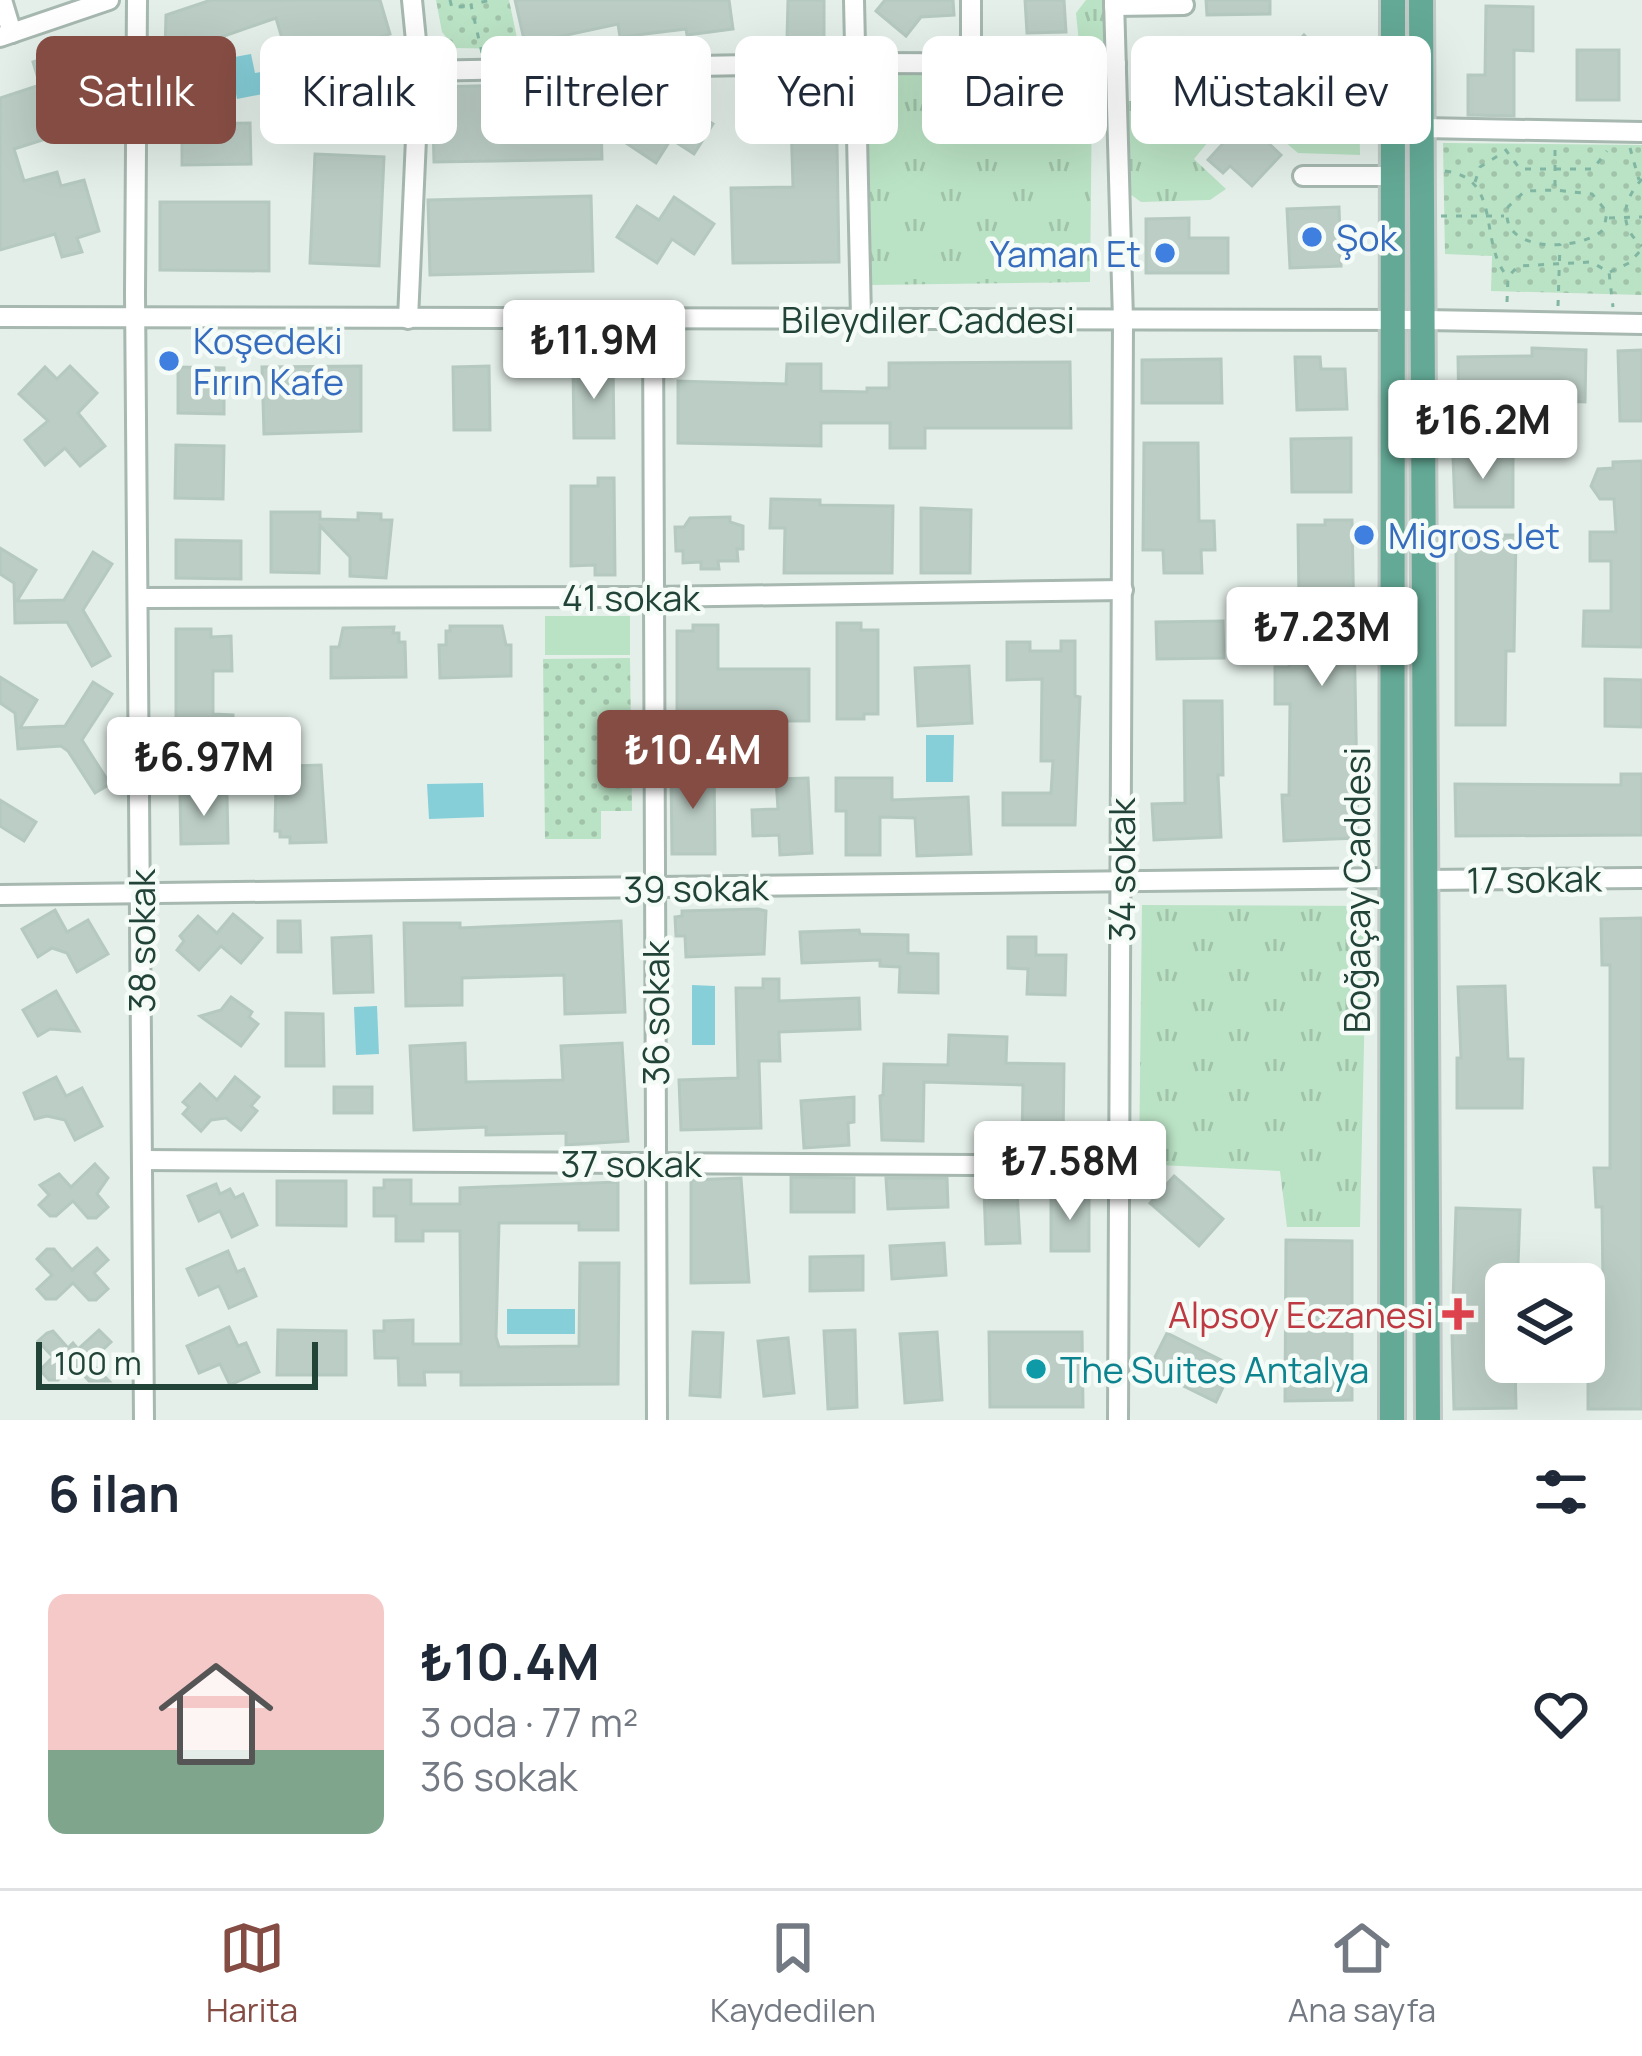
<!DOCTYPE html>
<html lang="tr">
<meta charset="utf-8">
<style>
:root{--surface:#fff;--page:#f6f6f7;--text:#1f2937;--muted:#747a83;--line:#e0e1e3;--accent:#844c43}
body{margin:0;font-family:Manrope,sans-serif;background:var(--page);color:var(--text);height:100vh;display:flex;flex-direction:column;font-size:45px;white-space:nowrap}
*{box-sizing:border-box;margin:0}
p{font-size:39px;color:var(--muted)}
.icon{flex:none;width:66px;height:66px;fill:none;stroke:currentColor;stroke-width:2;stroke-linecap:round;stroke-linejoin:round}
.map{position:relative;height:1420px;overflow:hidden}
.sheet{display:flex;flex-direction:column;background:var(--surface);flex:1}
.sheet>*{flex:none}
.banner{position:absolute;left:36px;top:36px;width:1572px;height:108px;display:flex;gap:24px}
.controls{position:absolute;left:1485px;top:1263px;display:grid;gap:24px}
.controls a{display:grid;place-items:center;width:120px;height:120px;border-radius:18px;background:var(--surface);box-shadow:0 12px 48px #0002;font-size:60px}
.scale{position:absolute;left:36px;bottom:30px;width:282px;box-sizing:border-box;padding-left:12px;border:6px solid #214338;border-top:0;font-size:33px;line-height:42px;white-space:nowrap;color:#214338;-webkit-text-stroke:9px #f5fbf7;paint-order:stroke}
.price{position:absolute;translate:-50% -102px;padding:0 27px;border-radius:12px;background:#fff;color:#222;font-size:39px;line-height:78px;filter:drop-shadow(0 3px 6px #0008)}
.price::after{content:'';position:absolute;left:50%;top:72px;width:36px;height:27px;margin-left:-18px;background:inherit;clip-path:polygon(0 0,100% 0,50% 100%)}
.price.active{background:var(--accent);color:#fff}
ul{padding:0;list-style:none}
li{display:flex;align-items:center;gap:36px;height:300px;padding:0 48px}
li span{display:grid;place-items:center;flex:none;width:336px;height:240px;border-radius:18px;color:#555}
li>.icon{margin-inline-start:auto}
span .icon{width:144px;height:144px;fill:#fffc;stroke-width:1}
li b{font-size:51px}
h2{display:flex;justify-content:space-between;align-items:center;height:144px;padding:0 48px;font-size:51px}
.pill{padding:0 42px;border-radius:18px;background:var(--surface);box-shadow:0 12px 48px #0002;font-size:42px;line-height:108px}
.pill.active{background:var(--accent);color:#fff}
.dock{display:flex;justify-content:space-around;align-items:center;height:168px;border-top:3px solid var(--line);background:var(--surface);font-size:33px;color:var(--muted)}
.dock a{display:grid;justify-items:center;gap:6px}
.dock .active{color:var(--accent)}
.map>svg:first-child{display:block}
</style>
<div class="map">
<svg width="1642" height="1420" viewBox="0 0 1642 1420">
<defs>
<pattern id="grass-tufts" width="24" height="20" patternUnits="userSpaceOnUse" patternTransform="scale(3)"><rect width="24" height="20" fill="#bae2c4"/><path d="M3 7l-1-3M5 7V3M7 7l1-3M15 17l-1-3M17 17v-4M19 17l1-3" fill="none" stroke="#a0c3a9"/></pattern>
<pattern id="park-dots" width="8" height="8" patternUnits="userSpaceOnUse" patternTransform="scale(3)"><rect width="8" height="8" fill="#bae2c4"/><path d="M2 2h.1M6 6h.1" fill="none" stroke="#a0c3a9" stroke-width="1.8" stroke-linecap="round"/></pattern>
</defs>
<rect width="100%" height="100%" fill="#e4efe9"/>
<g fill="url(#grass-tufts)">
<polygon points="1086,0 1108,0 1110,43 1079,43 1076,13"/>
<polygon points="866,73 1080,76 1092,92 1090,282 870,285"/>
<polygon points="1342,84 1359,84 1360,155 1298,153 1285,142"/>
<polygon points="1127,101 1144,101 1166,123 1178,112 1208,142 1194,159 1226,189 1210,200 1141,202 1130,194"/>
<polygon points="1142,905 1367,906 1360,1227 1287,1227 1280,1171 1139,1164"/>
</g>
<g fill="url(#park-dots)">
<polygon points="436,0 509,0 517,38 509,49 455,48 442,32"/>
<polygon points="1443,143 1642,145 1642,295 1491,291 1492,256 1445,254"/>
<polygon points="630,658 632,811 601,811 601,839 545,839 543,659"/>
</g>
<rect fill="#bae2c4" x="545" y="616" width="85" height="39"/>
<g fill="#86cfd9">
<polygon points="251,54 255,73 273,70 278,91 237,99 229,58"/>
<polygon points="926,735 954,735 953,782 926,782"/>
<polygon points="483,783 484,817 429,819 427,784"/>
<polygon points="692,985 715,986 715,1045 692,1045"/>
<polygon points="377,1006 379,1054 356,1055 354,1007"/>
<rect x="507" y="1309" width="68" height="25"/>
</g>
<g fill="#bbcdc5" stroke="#b5c9c0" stroke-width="3">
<polygon points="211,0 380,0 390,34 290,65 276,18 204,43 203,88 164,87 166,15"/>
<polygon points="515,0 729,0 733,29 687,35 686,29 620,37 618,24 525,44"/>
<polygon points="788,0 824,0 824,41 787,40"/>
<polygon points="885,0 953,0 954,15 921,17 906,36 876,11"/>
<polygon points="1025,0 1064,0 1066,32 1027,33"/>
<polygon points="1206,0 1270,0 1270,14 1207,15"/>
<polygon points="1486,6 1533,7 1533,51 1514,50 1514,116 1468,115 1468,75 1485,75"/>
<polygon points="1304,35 1318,49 1311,56 1334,77 1304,108 1282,88 1275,95 1260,82"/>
<polygon points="1198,46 1212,59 1205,67 1227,87 1198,119 1176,98 1169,106 1154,92"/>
<rect x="1577" y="50" width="42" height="50"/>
<polygon points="51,56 56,71 78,64 94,115 72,122 76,136 57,142 55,136 14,149 24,181 57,172 61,186 84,180 99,231 77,238 82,252 62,257 55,234 0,250 0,98 40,85 33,62"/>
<polygon points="600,83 602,159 434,162 432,87"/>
<polygon points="319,86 388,89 386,129 317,126"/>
<polygon points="836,86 839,262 733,263 731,188 793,187 790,87"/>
<polygon points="673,97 713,124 694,154 671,139 656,163 617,137 637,105 659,120"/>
<polygon points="1251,113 1266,127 1259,134 1281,155 1252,186 1230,166 1223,173 1208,160"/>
<polygon points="250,123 251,164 182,165 182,124"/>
<polygon points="315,154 384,157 379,266 310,263"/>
<polygon points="591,196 593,271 430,275 428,200"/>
<polygon points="674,197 714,224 694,254 672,239 657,263 617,237 637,206 659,220"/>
<polygon points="160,202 269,202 269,271 160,270"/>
<polygon points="1339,207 1341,266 1290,268 1287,209"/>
<polygon points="1189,218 1189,238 1228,238 1228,273 1146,273 1146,219"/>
<polygon points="1532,348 1586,350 1585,402 1505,399 1505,411 1459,411 1458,357 1532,356"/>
<polygon points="1642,350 1642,421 1620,421 1618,351"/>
<polygon points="1295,357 1320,357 1321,369 1345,369 1347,409 1297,410"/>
<polygon points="1221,359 1222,403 1142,403 1142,360"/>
<polygon points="1070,362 1071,428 925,428 925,448 890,448 890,423 821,423 821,446 678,443 678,381 786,384 787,364 821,364 821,391 867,392 867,388 889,388 889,363"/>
<polygon points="573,365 613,365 614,438 574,438"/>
<polygon points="70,366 97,393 78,413 105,446 80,466 65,448 45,465 25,440 48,421 19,394 45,367 57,379"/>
<polygon points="361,366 361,431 264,434 262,367"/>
<polygon points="489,366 490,430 454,430 453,367"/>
<polygon points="178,367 224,368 224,414 178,413"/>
<polygon points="1351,438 1351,492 1292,492 1291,439"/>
<polygon points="1144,443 1198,443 1199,521 1214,521 1215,550 1201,550 1202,573 1164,573 1163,550 1143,550"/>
<polygon points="176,445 224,446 223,499 175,498"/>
<polygon points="1453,457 1513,457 1513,507 1455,507"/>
<polygon points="1642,461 1642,647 1583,646 1584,611 1611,611 1611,561 1590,561 1590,532 1616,532 1614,499 1600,499 1591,486 1598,469 1613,468 1613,462"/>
<polygon points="598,478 614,478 615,575 595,575 595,565 571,566 571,486 598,486"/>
<polygon points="771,499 820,500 820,505 893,506 892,573 784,573 785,528 770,528"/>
<polygon points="921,508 971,510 970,573 921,573"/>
<polygon points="271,512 320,512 320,519 358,520 358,513 381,514 381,520 392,520 386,578 350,576 350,557 320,526 319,573 271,572"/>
<polygon points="730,517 730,522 743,526 743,549 737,549 738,561 718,561 719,569 701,569 701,562 683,563 683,551 676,551 675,527 684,527 690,518"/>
<polygon points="1325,520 1352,520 1358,838 1284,841 1282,795 1289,795 1290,704 1275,704 1275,667 1289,667 1288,601 1299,601 1298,525 1325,525"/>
<polygon points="1456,535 1516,535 1514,651 1506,651 1505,725 1456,725"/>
<polygon points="176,540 241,541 241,579 176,578"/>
<polygon points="0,548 36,570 17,601 64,600 93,552 112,564 83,610 110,656 92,666 67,622 15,623 14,583 0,574"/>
<polygon points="1223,621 1224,658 1157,659 1156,622"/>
<polygon points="837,623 861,623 861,630 878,630 878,714 864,714 864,719 837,719"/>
<polygon points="693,625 718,625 718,669 809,669 809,721 695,721 695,716 677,716 677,631 693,631"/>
<polygon points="450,626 502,626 506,645 511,645 511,676 440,678 439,645 446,645 446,631 450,631"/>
<polygon points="394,627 393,633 399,633 399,642 405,642 406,677 331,678 331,647 339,647 343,628"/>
<polygon points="176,629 211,629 211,637 231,636 232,671 213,671 213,714 233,715 233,755 213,755 213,763 176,762"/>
<polygon points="1061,641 1075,641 1075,696 1080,697 1075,825 1003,825 1003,793 1051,793 1053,761 1041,761 1042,679 1007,680 1007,642 1030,642 1030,651 1061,651"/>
<polygon points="969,666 972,723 918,726 915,668"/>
<polygon points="0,677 37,700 20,728 65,726 93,682 112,694 82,740 110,784 95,793 68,751 61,746 18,749 15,713 0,703"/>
<polygon points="1605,679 1642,680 1642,727 1605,726"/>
<polygon points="1184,701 1222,701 1223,775 1218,775 1221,837 1154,840 1152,804 1185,803"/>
<polygon points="321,765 326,842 290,843 290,837 280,837 280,831 275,831 276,781 282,781 282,775 293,775 293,766"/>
<polygon points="714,770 715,854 672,854 671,771"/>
<polygon points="1621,774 1642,774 1642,835 1456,836 1455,784 1621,785"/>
<polygon points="808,778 812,853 780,855 779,835 753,836 752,810 778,809 776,779"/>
<polygon points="836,778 892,778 892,800 968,797 971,854 917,856 915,818 880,817 880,855 846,855 846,811 836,811"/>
<polygon points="227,795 228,843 181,844 180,796"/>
<polygon points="0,800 36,822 24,841 0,826"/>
<polygon points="758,909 766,911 764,954 686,957 685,936 676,936 675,917 682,916 682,911"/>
<polygon points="55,910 67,932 88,920 108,954 77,972 67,953 52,948 38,957 22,929"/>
<polygon points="233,914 262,938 241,963 221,946 199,970 177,950 184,941 180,936 198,916 217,933"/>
<polygon points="1642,918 1642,1409 1588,1409 1588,1365 1604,1365 1602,1207 1596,1207 1594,1168 1610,1168 1610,965 1602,965 1601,919"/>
<polygon points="278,921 300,921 301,952 278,952"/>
<polygon points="621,921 625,1012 565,1014 564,975 462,978 462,1005 406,1006 404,923 460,923 460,928"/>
<polygon points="859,930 860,934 908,935 908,953 938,954 938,993 899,992 900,967 880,966 880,960 802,963 800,932"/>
<polygon points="371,936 373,992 334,993 332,938"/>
<polygon points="1008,937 1036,937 1036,955 1066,955 1065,995 1027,994 1028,969 1008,968"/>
<polygon points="763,979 779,979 779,1001 859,998 860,1029 779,1032 780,1061 759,1061 761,1128 681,1130 679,1080 738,1078 736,988 763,988"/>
<polygon points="1505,986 1508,1059 1523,1059 1522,1108 1457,1108 1457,1058 1461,1058 1458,987"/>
<polygon points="56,991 79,1031 50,1029 38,1036 23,1010"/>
<polygon points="231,997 252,1012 249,1017 258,1024 241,1046 200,1016 221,1010"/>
<polygon points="286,1013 323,1014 324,1066 286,1066"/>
<polygon points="949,1035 1007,1037 1006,1063 1064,1064 1063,1140 1022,1139 1023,1085 924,1082 923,1141 882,1140 880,1096 883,1095 884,1064 948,1065"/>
<polygon points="465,1043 466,1082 563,1080 561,1046 622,1043 628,1141 566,1145 566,1133 486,1135 486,1127 414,1130 410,1046"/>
<polygon points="56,1077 66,1096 82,1088 102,1126 75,1140 65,1120 47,1116 35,1119 24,1093"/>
<polygon points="235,1077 259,1097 251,1106 257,1111 241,1130 226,1118 211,1120 201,1131 183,1114 189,1107 183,1102 200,1084 217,1100"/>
<rect x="334" y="1087" width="38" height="26"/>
<polygon points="854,1097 854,1122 848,1123 849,1145 804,1148 801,1101"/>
<polygon points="95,1164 108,1178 97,1194 108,1207 96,1218 88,1218 73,1201 56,1216 50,1216 39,1205 49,1195 40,1185 59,1174 71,1187"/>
<polygon points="1174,1176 1223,1219 1199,1246 1150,1203"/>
<polygon points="791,1177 854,1178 854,1212 791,1212"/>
<polygon points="741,1178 749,1282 691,1283 691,1180"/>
<polygon points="886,1178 947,1178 948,1207 888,1209"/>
<polygon points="384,1180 411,1180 411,1204 460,1204 460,1188 618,1182 618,1230 579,1230 579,1223 499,1223 496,1337 499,1347 579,1346 580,1263 619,1263 618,1384 461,1385 461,1372 424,1372 425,1385 399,1385 398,1358 375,1358 374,1331 384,1331 384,1321 413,1320 413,1344 461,1344 460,1231 423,1231 423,1241 396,1241 396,1216 374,1216 374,1188 384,1188"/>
<polygon points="277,1181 346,1181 346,1226 277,1225"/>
<polygon points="216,1184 220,1194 230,1189 235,1198 243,1194 257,1225 232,1237 220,1211 199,1221 188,1196"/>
<polygon points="1017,1190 1020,1243 986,1244 984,1191"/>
<polygon points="1051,1194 1089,1195 1089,1251 1051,1251"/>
<polygon points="1456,1208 1520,1210 1518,1265 1514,1265 1514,1284 1506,1284 1506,1362 1515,1362 1516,1408 1454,1409 1452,1332"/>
<polygon points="1286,1240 1352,1241 1352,1400 1285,1401"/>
<polygon points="944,1243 946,1275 892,1279 890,1246"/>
<polygon points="97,1248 108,1260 94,1273 108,1289 96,1300 89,1300 73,1283 56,1299 46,1299 37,1289 52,1275 37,1259 47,1249 54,1249 72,1270"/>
<polygon points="228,1251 237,1272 244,1269 256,1296 229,1308 219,1286 199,1295 187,1269"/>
<polygon points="863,1256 863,1290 810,1291 810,1257"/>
<polygon points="229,1327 238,1346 246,1343 259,1372 230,1385 220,1364 199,1373 187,1346"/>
<polygon points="99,1330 111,1342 90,1362 109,1381 89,1381 74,1364 58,1380 49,1380 40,1370 53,1357 38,1341 47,1333 53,1331 68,1348 73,1343 78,1349"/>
<polygon points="278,1330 346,1331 346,1375 277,1375"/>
<polygon points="855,1330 857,1407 828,1409 824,1331"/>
<polygon points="693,1332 723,1333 720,1397 690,1395"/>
<polygon points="937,1332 942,1400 905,1403 900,1334"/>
<polygon points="989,1332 1082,1332 1083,1407 990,1407"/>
<polygon points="1167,1333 1233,1366 1216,1402 1149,1369"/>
<polygon points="788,1338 794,1393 764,1396 758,1341"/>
</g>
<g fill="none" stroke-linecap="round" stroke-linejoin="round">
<g stroke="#a6b8b0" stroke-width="24">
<g id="minor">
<polyline points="2,0 12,33"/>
<polyline points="137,0 135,294 144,1420"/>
<polyline points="854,0 861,318"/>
<polyline points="971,0 971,63"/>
<polyline points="1114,0 1123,320 1118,1420"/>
<polyline points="1114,6 1184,5"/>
<polyline points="0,37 109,0"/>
<polyline points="419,71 858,63 1116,64"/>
<polyline points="1422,128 1642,132"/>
<polyline points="1303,176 1392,176"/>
<polyline points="0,317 1425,320 1642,324"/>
<polyline points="408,319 419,71 412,0"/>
<polyline points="653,319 657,1420"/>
<polyline points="138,598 653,597 1123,590"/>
<polyline points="1425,880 1642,878"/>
<polyline points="0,895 1391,878"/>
<polyline points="142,1160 1120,1166"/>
</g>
</g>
<g stroke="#c1cac7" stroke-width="30">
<g id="major">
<polyline points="1421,0 1428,1420"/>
<polyline points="1392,1420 1393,0"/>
</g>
</g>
<g stroke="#81b6a3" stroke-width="3" stroke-dasharray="6 9" stroke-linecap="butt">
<polyline points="450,0 452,8 471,5"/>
<polyline points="482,53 471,5 490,0"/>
<polyline points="1630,148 1639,180"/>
<polyline points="1505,149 1520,169 1593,169 1607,151"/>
<path d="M1555 150V190L1592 194 1607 212 1604 229C1582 252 1497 254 1508 207L1525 191 1555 190"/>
<path d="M1445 171C1503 178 1478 242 1507 276"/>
<path d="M1642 179C1622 201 1618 226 1642 246"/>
<polyline points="1475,182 1480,167 1504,152"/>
<polyline points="1441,216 1504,216"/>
<polyline points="1609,218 1642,217"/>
<polyline points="1610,272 1629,263 1642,249"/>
<polyline points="1507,302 1508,277 1518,266 1591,262 1609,272 1613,307"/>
<polyline points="1558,306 1560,244"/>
</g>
<use href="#minor" stroke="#fff" stroke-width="18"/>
<use href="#major" stroke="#63a995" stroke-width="24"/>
</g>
<g fill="#3f7fe0" stroke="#f5fbf7" stroke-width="4.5">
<circle cx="1312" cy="237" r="12"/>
<circle cx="1165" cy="253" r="12"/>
<circle cx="169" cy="361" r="12"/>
<circle cx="1364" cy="535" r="12"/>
</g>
<path fill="#e0444e" stroke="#f5fbf7" stroke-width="4.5" d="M1452 1296h12v12h12v12h-12v12h-12v-12h-12v-12h12z"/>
<circle fill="#0f9aa8" stroke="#f5fbf7" stroke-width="4.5" cx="1036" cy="1369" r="12"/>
<g text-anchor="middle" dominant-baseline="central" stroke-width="9" stroke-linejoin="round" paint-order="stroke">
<g font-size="36" fill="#366cbe" stroke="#f5fbf7" text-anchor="start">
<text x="1336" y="237">Şok</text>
<text x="1141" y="253" text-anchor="end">Yaman Et</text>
<text x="193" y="340">Koşedeki<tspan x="193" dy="41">Fırın Kafe</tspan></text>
<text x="1388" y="535">Migros Jet</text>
</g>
<g font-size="36" fill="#214338" stroke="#f5fbf7">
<text x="928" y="319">Bileydiler Caddesi</text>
<text x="631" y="597">41 sokak</text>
<text transform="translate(1121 870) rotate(-90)">34 sokak</text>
<text transform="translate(1534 879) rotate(-1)">17 sokak</text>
<text transform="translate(696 888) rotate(-1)">39 sokak</text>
<text transform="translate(1356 890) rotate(-90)">Boğaçay Caddesi</text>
<text transform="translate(141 941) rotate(-90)">38 sokak</text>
<text transform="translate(655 1013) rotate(-90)">36 sokak</text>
<text x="631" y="1163">37 sokak</text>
</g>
<g font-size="36" fill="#be3a42" stroke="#f5fbf7" text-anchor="end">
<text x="1434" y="1314">Alpsoy Eczanesi</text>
</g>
<g font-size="36" fill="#0d838f" stroke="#f5fbf7" text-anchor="start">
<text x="1060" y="1369">The Suites Antalya</text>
</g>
</g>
</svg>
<div class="controls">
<a><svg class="icon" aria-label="layers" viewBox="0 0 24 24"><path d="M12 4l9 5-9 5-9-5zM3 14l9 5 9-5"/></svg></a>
</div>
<div class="scale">100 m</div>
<b class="price" style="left:594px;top:402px">₺11.9M</b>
<b class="price" style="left:1483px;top:482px">₺16.2M</b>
<b class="price" style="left:1322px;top:689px">₺7.23M</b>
<b class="price active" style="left:693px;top:812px">₺10.4M</b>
<b class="price" style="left:204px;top:819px">₺6.97M</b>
<b class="price" style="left:1070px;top:1223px">₺7.58M</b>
<div class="banner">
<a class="pill active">Satılık</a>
<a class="pill">Kiralık</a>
<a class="pill">Filtreler</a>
<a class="pill">Yeni</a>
<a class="pill">Daire</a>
<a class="pill">Müstakil ev</a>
</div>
</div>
<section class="sheet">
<h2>6 ilan<svg class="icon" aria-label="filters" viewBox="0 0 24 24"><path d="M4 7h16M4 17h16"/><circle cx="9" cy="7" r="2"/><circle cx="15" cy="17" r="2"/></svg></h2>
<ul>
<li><span style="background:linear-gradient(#f6c9c9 65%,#7fa58c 0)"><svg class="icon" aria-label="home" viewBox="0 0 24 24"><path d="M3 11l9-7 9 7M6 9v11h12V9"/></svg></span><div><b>₺10.4M</b><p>3 oda · 77 m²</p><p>36 sokak</p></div><svg class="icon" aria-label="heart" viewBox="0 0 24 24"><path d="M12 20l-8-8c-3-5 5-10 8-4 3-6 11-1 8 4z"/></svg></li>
</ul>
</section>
<nav class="dock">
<a class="active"><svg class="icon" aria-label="map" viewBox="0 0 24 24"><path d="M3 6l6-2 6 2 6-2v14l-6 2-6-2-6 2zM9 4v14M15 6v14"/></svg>Harita</a>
<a><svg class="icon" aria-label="saved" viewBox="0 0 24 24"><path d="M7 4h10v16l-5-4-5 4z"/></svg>Kaydedilen</a>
<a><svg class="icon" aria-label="home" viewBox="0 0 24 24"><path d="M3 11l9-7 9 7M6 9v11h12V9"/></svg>Ana sayfa</a>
</nav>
